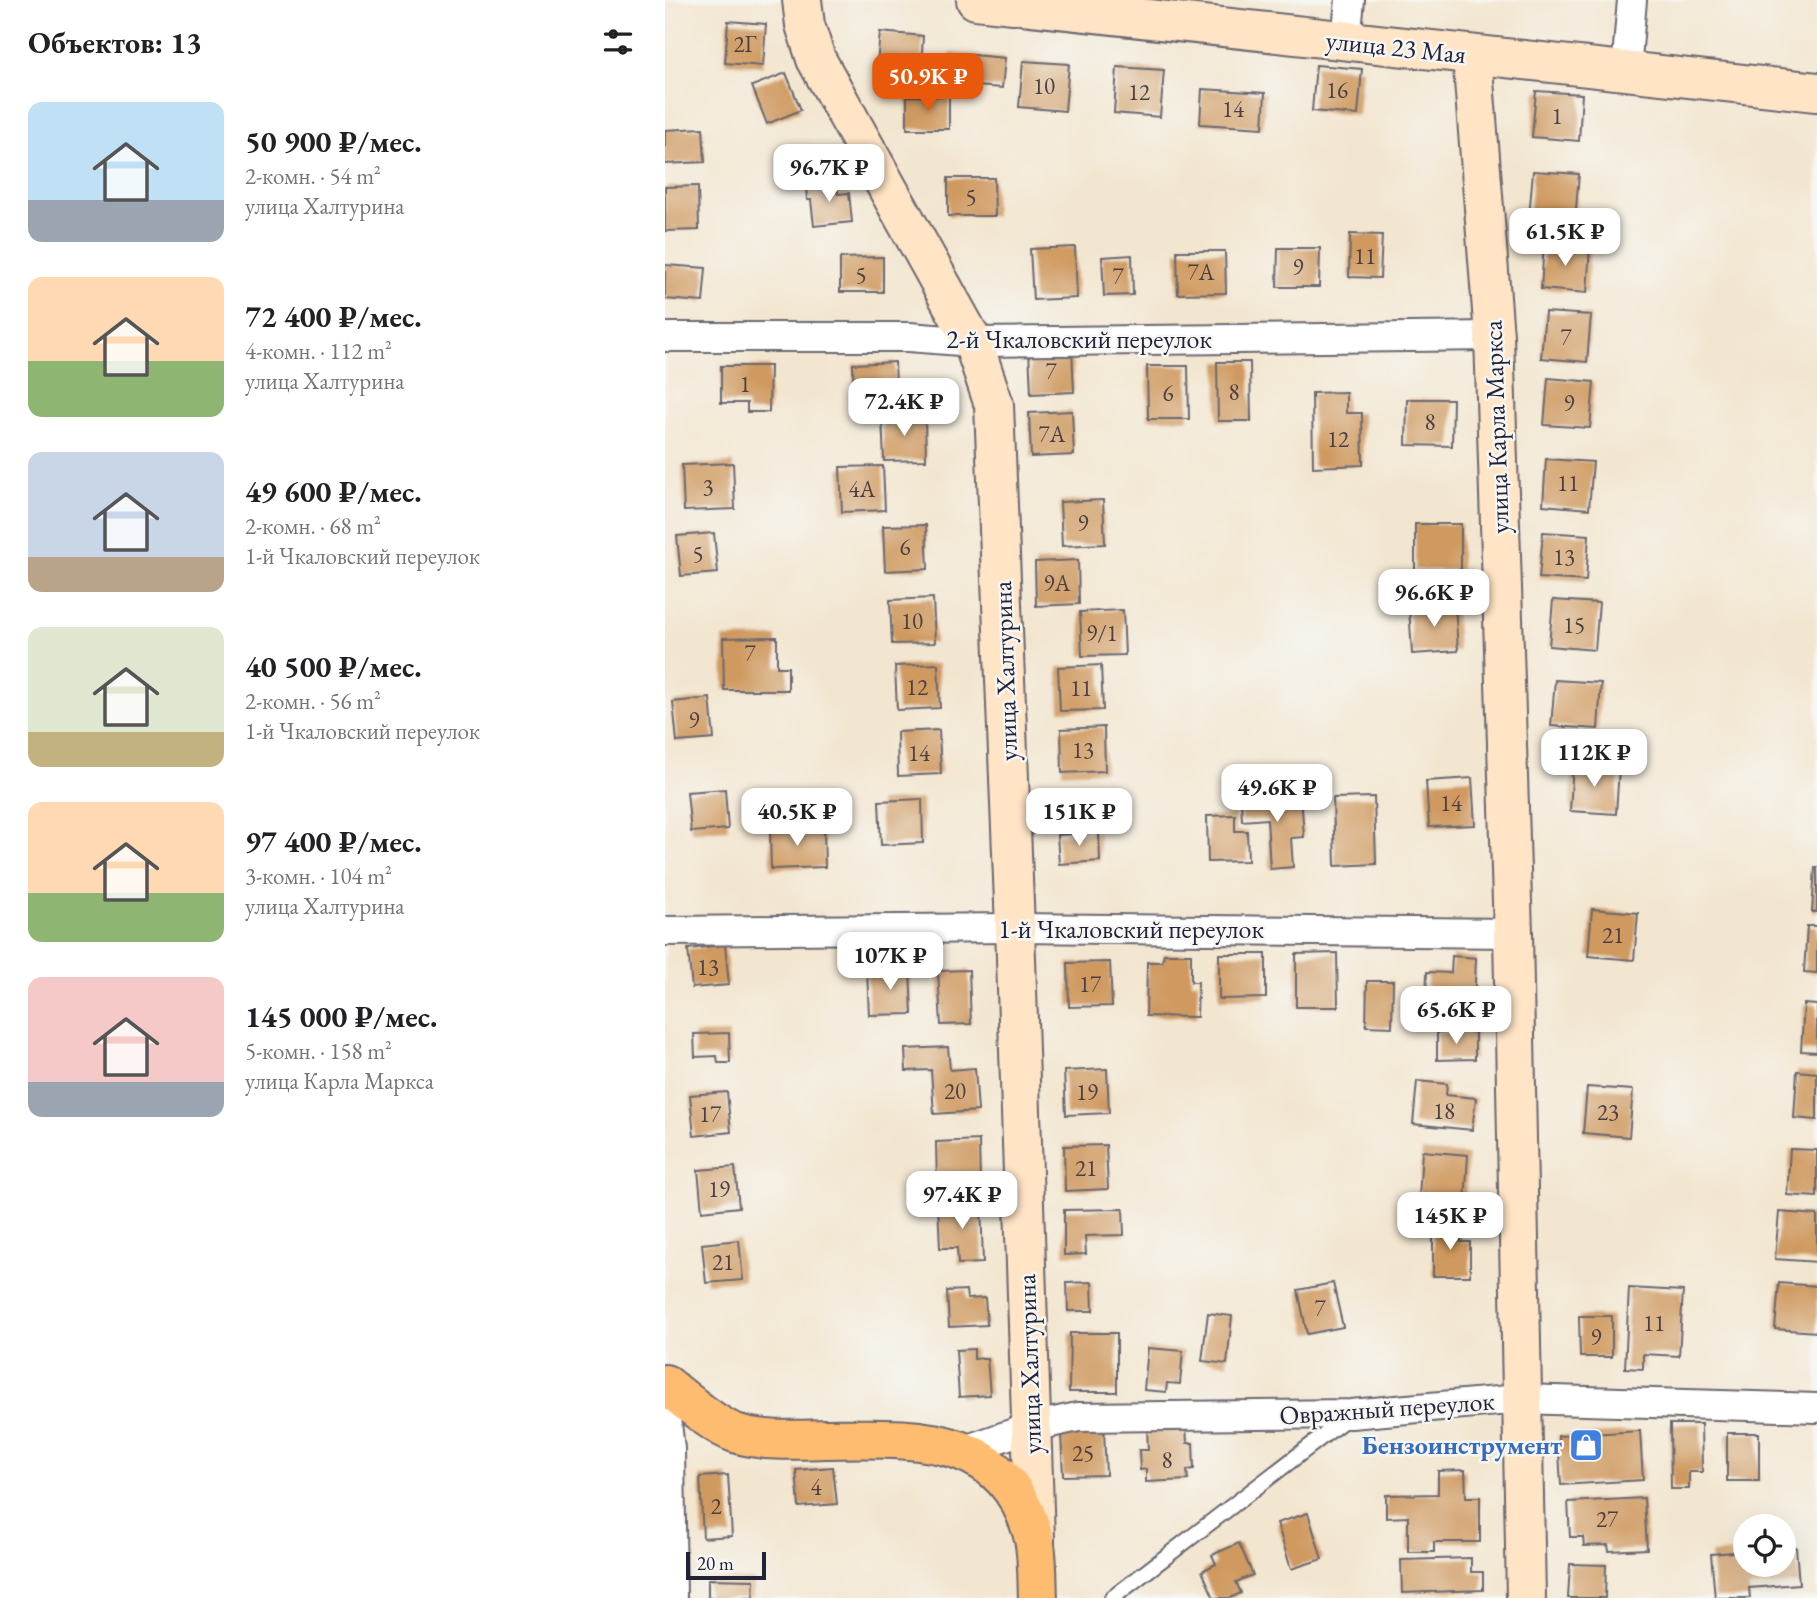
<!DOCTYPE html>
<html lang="ru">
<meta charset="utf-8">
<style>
:root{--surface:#fff;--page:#f2f2f2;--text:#202124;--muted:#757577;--accent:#ea580c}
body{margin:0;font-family:"EB Garamond",serif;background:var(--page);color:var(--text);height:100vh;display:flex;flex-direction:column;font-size:26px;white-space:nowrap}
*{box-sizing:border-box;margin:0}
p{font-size:23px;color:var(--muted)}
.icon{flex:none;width:38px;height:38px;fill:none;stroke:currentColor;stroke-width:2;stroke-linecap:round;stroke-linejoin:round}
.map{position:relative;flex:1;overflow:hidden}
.drawer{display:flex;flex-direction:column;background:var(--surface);width:665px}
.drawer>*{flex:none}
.buttons{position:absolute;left:1068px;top:1514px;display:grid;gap:14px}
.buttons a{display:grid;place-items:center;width:63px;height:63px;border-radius:50%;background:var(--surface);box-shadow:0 7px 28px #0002;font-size:35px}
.scale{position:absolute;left:21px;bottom:18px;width:80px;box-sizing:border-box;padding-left:7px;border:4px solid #22223b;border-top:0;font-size:19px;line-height:24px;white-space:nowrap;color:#22223b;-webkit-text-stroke:5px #f6f6f2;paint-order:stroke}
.price{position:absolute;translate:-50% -60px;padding:0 16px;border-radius:14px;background:#fff;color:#222;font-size:23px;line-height:46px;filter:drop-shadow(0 2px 4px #0008)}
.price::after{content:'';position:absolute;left:50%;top:42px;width:21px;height:16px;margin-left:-10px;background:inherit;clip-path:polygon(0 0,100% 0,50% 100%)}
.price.active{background:var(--accent);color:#fff}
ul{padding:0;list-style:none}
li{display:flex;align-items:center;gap:21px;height:175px;padding:0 28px}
li span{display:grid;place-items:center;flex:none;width:196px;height:140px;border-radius:14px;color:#555}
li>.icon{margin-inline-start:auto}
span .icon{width:84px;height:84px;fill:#fffc;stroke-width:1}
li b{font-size:30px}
h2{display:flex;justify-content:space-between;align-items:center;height:84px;padding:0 28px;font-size:30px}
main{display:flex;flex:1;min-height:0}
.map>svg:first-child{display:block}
</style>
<main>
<section class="drawer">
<h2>Объектов: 13<svg class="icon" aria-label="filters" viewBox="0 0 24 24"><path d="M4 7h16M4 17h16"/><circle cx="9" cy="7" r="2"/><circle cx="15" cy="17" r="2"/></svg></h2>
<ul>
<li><span style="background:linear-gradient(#bfe0f5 70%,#9aa5b1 0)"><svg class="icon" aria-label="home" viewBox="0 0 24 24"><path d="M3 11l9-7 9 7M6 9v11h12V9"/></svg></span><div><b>50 900 ₽/мес.</b><p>2-комн. · 54 m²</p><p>улица Халтурина</p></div></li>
<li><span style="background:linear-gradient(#ffd9b3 60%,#8fb573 0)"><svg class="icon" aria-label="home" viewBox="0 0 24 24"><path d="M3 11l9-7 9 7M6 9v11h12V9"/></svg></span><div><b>72 400 ₽/мес.</b><p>4-комн. · 112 m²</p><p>улица Халтурина</p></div></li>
<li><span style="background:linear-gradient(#c9d6e8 75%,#b9a48a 0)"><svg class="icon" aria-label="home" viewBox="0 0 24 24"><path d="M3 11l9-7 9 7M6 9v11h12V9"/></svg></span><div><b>49 600 ₽/мес.</b><p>2-комн. · 68 m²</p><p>1-й Чкаловский переулок</p></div></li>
<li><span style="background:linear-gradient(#dfe7d0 75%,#c2b280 0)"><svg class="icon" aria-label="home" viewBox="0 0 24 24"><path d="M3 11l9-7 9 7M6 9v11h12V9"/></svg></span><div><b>40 500 ₽/мес.</b><p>2-комн. · 56 m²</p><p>1-й Чкаловский переулок</p></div></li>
<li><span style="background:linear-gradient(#ffd9b3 65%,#8fb573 0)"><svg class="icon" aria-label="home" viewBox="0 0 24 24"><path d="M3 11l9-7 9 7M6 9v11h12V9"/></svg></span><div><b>97 400 ₽/мес.</b><p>3-комн. · 104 m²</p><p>улица Халтурина</p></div></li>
<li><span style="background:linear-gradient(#f6c9c9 75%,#9aa5b1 0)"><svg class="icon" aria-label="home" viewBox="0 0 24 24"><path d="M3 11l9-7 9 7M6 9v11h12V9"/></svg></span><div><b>145 000 ₽/мес.</b><p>5-комн. · 158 m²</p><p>улица Карла Маркса</p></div></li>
</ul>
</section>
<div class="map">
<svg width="1152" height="1598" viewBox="0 0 1152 1598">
<rect width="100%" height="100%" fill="#f6f6f2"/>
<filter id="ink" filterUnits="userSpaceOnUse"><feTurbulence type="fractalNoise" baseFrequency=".0143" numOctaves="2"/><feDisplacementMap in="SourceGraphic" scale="14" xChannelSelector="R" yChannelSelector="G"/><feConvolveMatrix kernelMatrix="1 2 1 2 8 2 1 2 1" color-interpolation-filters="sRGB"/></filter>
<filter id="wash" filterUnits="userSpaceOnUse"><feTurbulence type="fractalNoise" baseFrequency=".00686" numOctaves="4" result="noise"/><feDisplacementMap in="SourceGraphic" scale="28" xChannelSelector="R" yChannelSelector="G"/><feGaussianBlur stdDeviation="1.57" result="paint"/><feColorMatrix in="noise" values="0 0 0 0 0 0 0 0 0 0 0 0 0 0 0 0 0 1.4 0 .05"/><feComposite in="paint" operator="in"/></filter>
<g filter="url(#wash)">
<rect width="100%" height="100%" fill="#f3e6d0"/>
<g id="blocks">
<g fill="#cf995e">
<polygon points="63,21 101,24 98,66 60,63"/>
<polygon points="215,32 258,36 256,69 212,65"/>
<polygon points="286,53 340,58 337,88 283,84"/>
<polygon points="358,61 404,64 400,111 354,107"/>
<polygon points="651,65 697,69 693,115 647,111"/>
<polygon points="452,67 499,70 495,117 449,113"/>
<polygon points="121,73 136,110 102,124 87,86"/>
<polygon points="537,89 600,93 598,128 535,124"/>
<polygon points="871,91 917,94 914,141 867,137"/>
<rect x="242" y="96" width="42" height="33"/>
<polygon points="38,128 40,162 0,164 0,130"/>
<polygon points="868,171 914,174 910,221 864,218"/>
<polygon points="283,178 329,178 330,216 283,216"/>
<polygon points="168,181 171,184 173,194 184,193 187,222 149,226 146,200 142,200 141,184"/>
<polygon points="33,186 34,230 0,231 0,187"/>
<polygon points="685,234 717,235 715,278 684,277"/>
<polygon points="879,243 925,247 922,293 876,289"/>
<polygon points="410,247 412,298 368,300 365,249"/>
<polygon points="613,248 655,248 654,287 612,287"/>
<polygon points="512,251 560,251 561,293 513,294"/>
<polygon points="467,255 468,295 439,296 437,257"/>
<polygon points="218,257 218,292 175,292 175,258"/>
<polygon points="0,265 41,268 38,302 0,299"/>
<polygon points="880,312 926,315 922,362 876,358"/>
<polygon points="407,348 409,392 366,394 364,350"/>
<polygon points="230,362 232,406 189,408 188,364"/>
<polygon points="552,362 585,362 586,421 553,421"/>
<polygon points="56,366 105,366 104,412 82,412 82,403 56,403"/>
<polygon points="482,366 523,366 524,419 483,419"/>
<polygon points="883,378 929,382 925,428 879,425"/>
<polygon points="681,392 681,413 697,413 698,465 648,467 647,393"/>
<polygon points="742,399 788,399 787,446 741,445"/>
<polygon points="407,411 409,455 366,457 364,413"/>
<polygon points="260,416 261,460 219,461 217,417"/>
<polygon points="881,459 928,462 924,509 878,505"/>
<polygon points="68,463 70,509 19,511 17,465"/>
<polygon points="218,466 220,510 177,512 175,467"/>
<polygon points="438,500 440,544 397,546 395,502"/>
<rect x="750" y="524" width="46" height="46"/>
<polygon points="261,525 263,569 220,571 218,526"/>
<polygon points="878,532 924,535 921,581 874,578"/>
<polygon points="49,533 53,573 16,576 12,536"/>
<polygon points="413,560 414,604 371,606 370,562"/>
<polygon points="268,598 270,643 227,644 225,600"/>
<polygon points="888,600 934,603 930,650 884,646"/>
<polygon points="790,604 793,651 747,654 744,607"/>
<polygon points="458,610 460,655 417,656 415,612"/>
<polygon points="112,637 112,667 123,667 123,690 59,690 58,638"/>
<polygon points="273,664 275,708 232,710 230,666"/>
<polygon points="436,665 438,710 395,711 393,667"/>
<polygon points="890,680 936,683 933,729 886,726"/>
<polygon points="45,698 49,739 12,742 8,702"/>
<polygon points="439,727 440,771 397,773 396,729"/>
<polygon points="274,730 276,774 233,776 232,732"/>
<polygon points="908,764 954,768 951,814 905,811"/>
<polygon points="807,778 810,825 764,827 761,781"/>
<polygon points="60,789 63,829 26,832 22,792"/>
<polygon points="636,794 639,837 626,838 628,867 605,869 602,819 577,821 576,798"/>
<polygon points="709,797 711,864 670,866 668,798"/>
<polygon points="257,799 258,843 216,845 214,801"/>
<polygon points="570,815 570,831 582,831 583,861 543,862 542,816"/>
<polygon points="159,828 160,867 106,869 105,830"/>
<polygon points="434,832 435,861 394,864 392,835"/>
<polygon points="1150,867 1152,867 1152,912 1147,912"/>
<polygon points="927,909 973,913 969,960 923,956"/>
<polygon points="1142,926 1152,926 1152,973 1139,972"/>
<polygon points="60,945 64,985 27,988 23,949"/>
<polygon points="672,953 673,1007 631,1007 631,954"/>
<polygon points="499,954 526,954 526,982 533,982 532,1017 481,1016 482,962 497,962"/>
<polygon points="554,954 601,954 601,998 554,999"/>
<polygon points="787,956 811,958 809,1007 761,1006 762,972 786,973"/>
<polygon points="445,962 447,1006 404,1007 403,963"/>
<polygon points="245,969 247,1014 204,1015 202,971"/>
<polygon points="304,970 306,1024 276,1025 273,971"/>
<polygon points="702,981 728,981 727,1027 701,1026"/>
<polygon points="1139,1004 1152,1005 1152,1052 1136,1051"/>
<polygon points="772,1032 810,1032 810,1059 772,1060"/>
<polygon points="64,1033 65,1063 53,1063 52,1056 30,1057 29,1034"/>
<polygon points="283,1047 285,1070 310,1068 313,1111 269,1114 266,1070 241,1071 240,1049"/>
<polygon points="442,1069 444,1113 401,1115 399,1071"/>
<polygon points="1132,1071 1152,1073 1152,1120 1129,1118"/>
<polygon points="752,1081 782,1084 781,1095 811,1098 807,1130 748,1124"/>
<polygon points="922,1087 968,1090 964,1137 918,1133"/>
<polygon points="62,1092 66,1132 29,1136 25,1095"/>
<polygon points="314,1140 315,1184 272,1186 271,1142"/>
<polygon points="441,1145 443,1189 400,1191 399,1146"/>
<polygon points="1125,1149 1152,1150 1152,1197 1122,1195"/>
<polygon points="757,1151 803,1155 800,1202 754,1198"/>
<polygon points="70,1167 74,1207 37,1211 33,1170"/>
<polygon points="316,1203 318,1263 293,1264 292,1248 275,1248 273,1204"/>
<polygon points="458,1209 459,1235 420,1236 421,1254 399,1255 399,1210"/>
<polygon points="1114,1212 1152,1215 1152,1262 1110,1259"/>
<polygon points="768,1226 796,1226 796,1242 805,1242 805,1276 768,1276"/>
<polygon points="74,1240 78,1280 41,1283 37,1244"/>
<polygon points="427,1282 428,1311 403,1311 402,1283"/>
<polygon points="668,1283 678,1327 642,1334 633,1290"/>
<polygon points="1114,1283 1152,1286 1152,1332 1110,1329"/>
<polygon points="964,1288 1018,1291 1014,1356 978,1354 978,1369 960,1368"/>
<polygon points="301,1290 302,1299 320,1298 322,1325 284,1327 282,1291"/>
<polygon points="543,1313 567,1316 562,1364 537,1361"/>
<polygon points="914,1316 947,1316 947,1357 915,1357"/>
<polygon points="405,1333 452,1333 452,1392 404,1392"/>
<polygon points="483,1348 518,1351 515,1384 502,1383 501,1392 479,1390"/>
<polygon points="309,1349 309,1359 322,1358 325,1395 294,1397 291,1350"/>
<polygon points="1005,1424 1036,1424 1037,1472 1024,1472 1024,1489 1006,1489"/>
<polygon points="521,1426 522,1443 528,1443 529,1469 522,1470 523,1480 481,1482 481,1469 475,1470 474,1450 483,1450 482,1428"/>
<polygon points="439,1430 441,1475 398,1476 396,1432"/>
<polygon points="975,1431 978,1480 896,1485 893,1436"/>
<rect x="1062" y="1433" width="32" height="48"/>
<polygon points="168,1467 172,1504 134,1507 131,1470"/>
<polygon points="800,1470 801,1497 815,1497 815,1542 769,1542 769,1552 743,1552 743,1517 721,1518 721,1495 773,1494 773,1471"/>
<polygon points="63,1475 67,1536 38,1538 35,1477"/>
<polygon points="979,1498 982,1549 944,1551 943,1545 919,1546 918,1537 905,1537 903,1502"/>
<polygon points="643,1513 657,1559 626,1569 612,1523"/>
<polygon points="574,1543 588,1575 571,1582 576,1593 565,1598 549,1598 537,1571 551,1564 547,1555"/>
<polygon points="1131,1547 1134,1584 1084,1588 1085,1598 1050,1598 1046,1554 1080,1551 1080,1564 1118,1564 1118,1548"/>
<polygon points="806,1558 806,1572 818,1572 818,1590 737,1593 736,1560"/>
<polygon points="905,1564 941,1565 940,1598 903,1598"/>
<polygon points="43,1579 89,1580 88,1598 43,1598"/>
</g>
</g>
</g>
<g filter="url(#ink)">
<use href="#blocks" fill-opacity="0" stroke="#6b676f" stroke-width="2"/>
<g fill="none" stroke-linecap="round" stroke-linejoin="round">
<g stroke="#6b676f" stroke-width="18">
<polyline id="lane" points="447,1598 683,1417"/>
</g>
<g stroke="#6b676f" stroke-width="32">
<g id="street">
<polyline points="681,41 685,0"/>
<polyline points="961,71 967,0"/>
<polyline points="0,337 244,337 308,342 829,336"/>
<polyline points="0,931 350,928 848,933"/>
<polyline points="0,1407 5,1449 7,1598"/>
<polyline points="297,1451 366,1427 413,1417 686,1414 855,1399 1152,1408"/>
</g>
</g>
<g stroke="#6b676f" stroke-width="42">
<g id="secondary">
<polyline points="137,0 140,25 151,59 308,342 329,405 350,928 370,1540"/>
<polyline points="311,0 1152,92"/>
<polyline points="807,55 829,336 848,933 861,1598"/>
</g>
</g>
<g stroke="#6b676f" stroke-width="42">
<path id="primary" d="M0 1384C18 1398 49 1426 70 1433 98 1442 131 1440 161 1439 251 1438 341 1431 369 1539 373 1558 372 1579 373 1598"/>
</g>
<use href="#lane" stroke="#fff" stroke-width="14"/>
<use href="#street" stroke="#fff" stroke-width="28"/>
<use href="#secondary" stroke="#ffe4c6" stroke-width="38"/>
<use href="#primary" stroke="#febc70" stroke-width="38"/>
</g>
</g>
<defs>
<g id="shop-square" transform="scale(1.75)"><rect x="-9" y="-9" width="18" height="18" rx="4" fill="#3f7fe0" stroke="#f6f6f2"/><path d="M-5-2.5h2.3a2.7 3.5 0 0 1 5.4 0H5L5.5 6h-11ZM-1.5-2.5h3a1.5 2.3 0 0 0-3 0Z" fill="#fff"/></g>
</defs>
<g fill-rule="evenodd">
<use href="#shop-square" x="921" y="1445"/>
</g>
<g text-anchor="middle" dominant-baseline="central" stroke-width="5" stroke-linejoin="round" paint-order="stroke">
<g font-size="23" fill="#4d4044">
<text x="80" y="44">2Г</text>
<text x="379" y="86">10</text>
<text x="672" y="90">16</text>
<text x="474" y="92">12</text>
<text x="568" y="109">14</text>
<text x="892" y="116">1</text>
<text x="306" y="197">5</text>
<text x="700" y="256">11</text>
<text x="633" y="267">9</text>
<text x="536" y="272">7А</text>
<text x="196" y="275">5</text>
<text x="453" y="276">7</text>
<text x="901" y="337">7</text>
<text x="386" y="371">7</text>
<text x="80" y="384">1</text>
<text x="569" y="392">8</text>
<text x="503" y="393">6</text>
<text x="904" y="403">9</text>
<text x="765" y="422">8</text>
<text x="387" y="434">7А</text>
<text x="673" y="439">12</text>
<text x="903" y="483">11</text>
<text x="43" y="487">3</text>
<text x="197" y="489">4А</text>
<text x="418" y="523">9</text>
<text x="240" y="547">6</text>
<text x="33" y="554">5</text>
<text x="899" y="557">13</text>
<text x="392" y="583">9А</text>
<text x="247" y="621">10</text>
<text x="909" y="625">15</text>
<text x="437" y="633">9/1</text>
<text x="85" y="653">7</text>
<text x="252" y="687">12</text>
<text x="416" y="688">11</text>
<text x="29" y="720">9</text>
<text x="418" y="750">13</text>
<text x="254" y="753">14</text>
<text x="786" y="803">14</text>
<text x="948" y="935">21</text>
<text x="43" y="967">13</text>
<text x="425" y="984">17</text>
<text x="290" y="1091">20</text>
<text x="422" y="1092">19</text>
<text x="779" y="1111">18</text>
<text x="943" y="1112">23</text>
<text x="45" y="1114">17</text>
<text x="421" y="1168">21</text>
<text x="54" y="1189">19</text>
<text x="58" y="1262">21</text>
<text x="655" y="1308">7</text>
<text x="989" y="1323">11</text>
<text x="931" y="1337">9</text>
<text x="418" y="1453">25</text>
<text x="502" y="1460">8</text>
<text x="151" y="1487">4</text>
<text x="51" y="1506">2</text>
<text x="942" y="1519">27</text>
</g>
<g font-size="26" fill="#22223b" stroke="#f6f6f2">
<text transform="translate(731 47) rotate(6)">улица 23 Мая</text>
<text x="414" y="339">2-й Чкаловский переулок</text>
<text transform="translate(831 427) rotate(-92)">улица Карла Маркса</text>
<text transform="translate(340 671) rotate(-92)">улица Халтурина</text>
<text x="466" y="929">1-й Чкаловский переулок</text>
<text transform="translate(364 1364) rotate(-92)">улица Халтурина</text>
<text transform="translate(722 1408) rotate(-4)">Овражный переулок</text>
</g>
<g font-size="26" font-weight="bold" fill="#366cbe" stroke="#f6f6f2" text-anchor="end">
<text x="897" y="1445">Бензоинструмент</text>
</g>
</g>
</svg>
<div class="buttons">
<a><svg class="icon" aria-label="locate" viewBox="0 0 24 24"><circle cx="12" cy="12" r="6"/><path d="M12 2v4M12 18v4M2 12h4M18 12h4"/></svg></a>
</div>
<div class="scale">20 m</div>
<b class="price active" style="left:263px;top:113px">50.9K ₽</b>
<b class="price" style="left:164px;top:204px">96.7K ₽</b>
<b class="price" style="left:900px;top:268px">61.5K ₽</b>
<b class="price" style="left:239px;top:438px">72.4K ₽</b>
<b class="price" style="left:769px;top:629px">96.6K ₽</b>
<b class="price" style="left:929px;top:789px">112K ₽</b>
<b class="price" style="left:612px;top:824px">49.6K ₽</b>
<b class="price" style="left:132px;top:848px">40.5K ₽</b>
<b class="price" style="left:414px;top:848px">151K ₽</b>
<b class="price" style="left:225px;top:992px">107K ₽</b>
<b class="price" style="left:791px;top:1046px">65.6K ₽</b>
<b class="price" style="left:297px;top:1231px">97.4K ₽</b>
<b class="price" style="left:785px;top:1252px">145K ₽</b>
</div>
</main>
